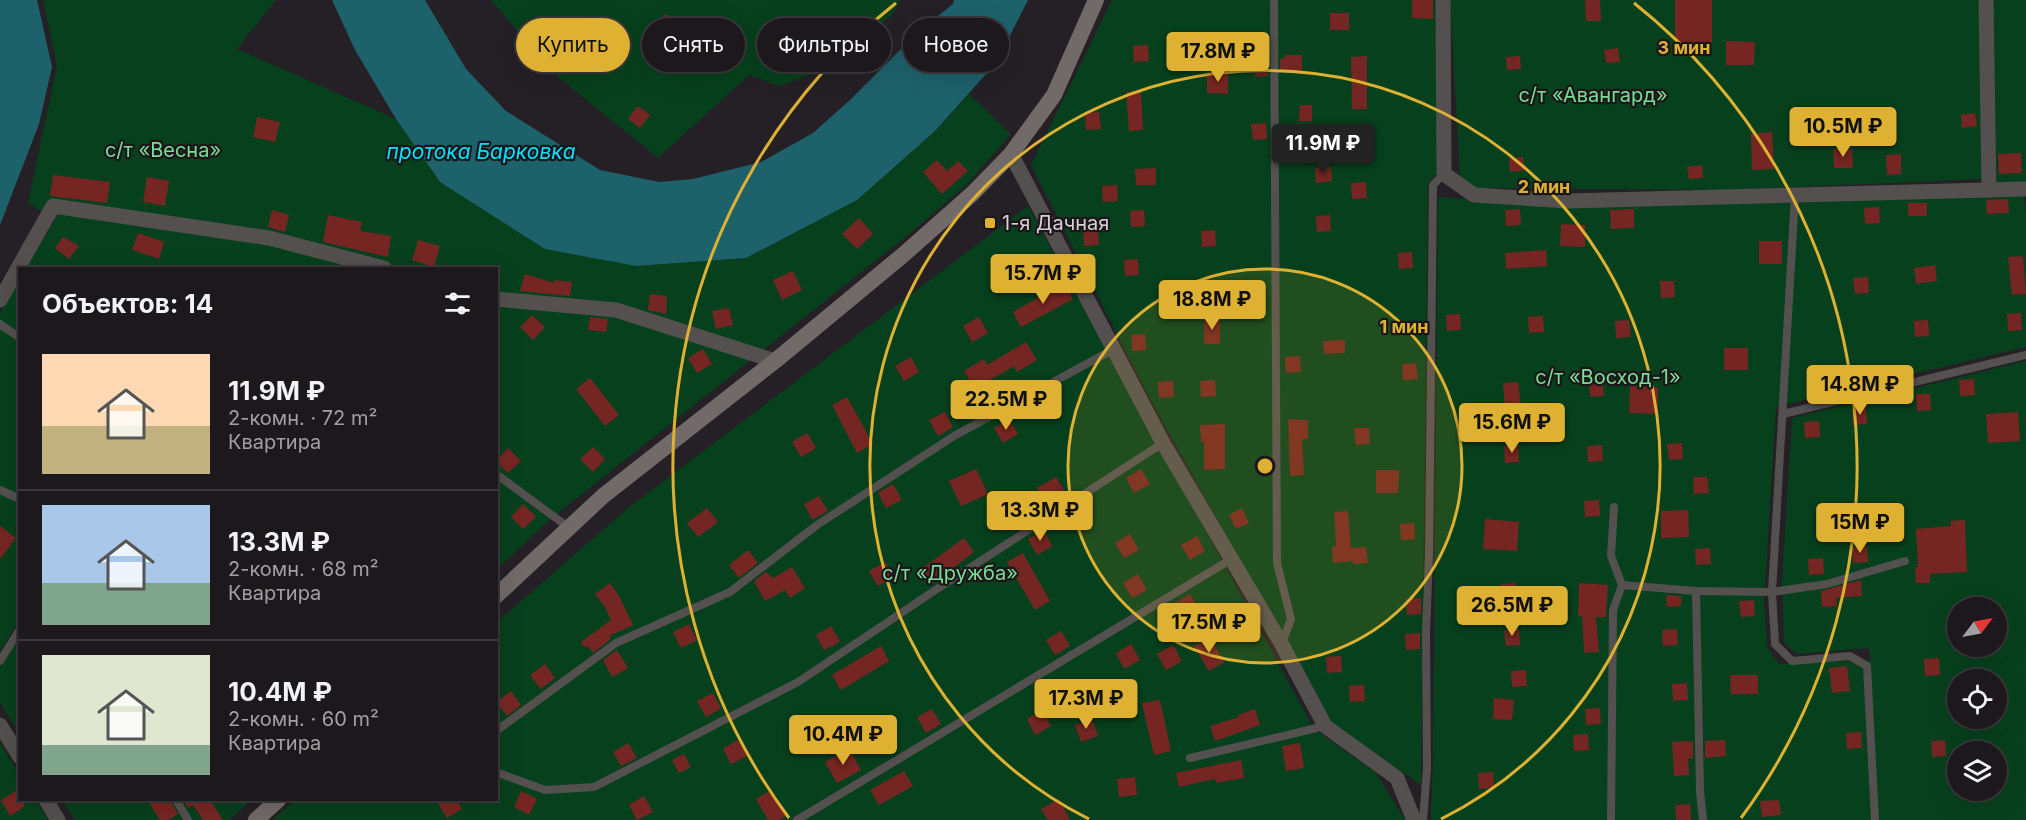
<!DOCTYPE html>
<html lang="ru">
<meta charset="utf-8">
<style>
:root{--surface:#1c181c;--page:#252125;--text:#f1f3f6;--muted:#a0a0a3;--line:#3a373b;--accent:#deb133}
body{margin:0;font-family:Inter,sans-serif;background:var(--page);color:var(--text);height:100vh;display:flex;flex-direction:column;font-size:22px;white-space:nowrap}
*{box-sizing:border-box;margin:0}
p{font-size:20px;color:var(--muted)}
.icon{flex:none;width:33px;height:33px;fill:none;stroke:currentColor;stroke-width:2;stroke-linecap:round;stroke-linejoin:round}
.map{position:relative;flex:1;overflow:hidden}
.side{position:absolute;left:18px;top:267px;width:480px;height:534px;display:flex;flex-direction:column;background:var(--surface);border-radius:0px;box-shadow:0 6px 24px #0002,0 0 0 2px var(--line)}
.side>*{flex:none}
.hud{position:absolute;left:516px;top:18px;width:570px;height:54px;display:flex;gap:12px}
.needle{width:39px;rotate:58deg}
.buttons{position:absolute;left:1947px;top:597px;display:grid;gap:12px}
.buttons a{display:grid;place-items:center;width:60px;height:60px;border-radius:50%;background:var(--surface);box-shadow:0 6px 24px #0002,0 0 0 2px var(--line);font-size:30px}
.price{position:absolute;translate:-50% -51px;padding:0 14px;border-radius:6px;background:var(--accent);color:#111;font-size:20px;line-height:39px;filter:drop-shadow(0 2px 3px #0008)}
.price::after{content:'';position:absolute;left:50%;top:36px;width:18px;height:14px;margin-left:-9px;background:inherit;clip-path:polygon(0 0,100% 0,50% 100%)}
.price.selected{background:#222;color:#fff}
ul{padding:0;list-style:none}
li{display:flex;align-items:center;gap:18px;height:150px;padding:0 24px}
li+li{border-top:2px solid var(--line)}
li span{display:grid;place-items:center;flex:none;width:168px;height:120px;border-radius:0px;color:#555}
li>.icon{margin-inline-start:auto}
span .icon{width:72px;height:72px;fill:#fffc;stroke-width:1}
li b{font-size:26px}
h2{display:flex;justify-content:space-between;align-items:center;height:72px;padding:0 24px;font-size:26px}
.pill{padding:0 21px;border-radius:27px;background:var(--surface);box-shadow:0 6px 24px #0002,0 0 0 2px var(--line);font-size:21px;line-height:54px}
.pill.selected{background:var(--accent);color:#111}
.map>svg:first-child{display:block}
</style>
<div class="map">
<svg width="2026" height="820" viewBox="0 0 2026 820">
<rect width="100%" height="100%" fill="#252025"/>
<g fill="#07401d" fill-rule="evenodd">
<polygon points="43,0 276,0 237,49 396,119 440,182 636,266 746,258 857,200 934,132 969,94 1011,134 968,183 913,231 547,522 497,569 496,268 26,268 55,220 28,203 57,66"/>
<polygon points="491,0 900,0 891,16 825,69 779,86 749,75 658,158 551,71"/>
<polygon points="1112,0 1438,0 1439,171 1428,184 1421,785 1329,721 1147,393 1031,165"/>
<polygon points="1450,0 1979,0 1982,179 1723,190 1473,188 1460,176"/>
<polygon points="1992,0 2026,0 2026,182 1997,183"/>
<path d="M2024 194 2026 218V347L1776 407 1764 601 1767 647 1779 664 1871 660 1869 648 1797 654 1784 643 1782 580 1792 418 2026 361V820H1431L1433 759 1438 197 1567 206ZM1958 608H1996V646H1958ZM1958 680H1996V718H1958ZM1958 752H1996V790H1958Z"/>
<polygon points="1028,206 1314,729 1376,773 1405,820 272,820 295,800 496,800 497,622 628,508"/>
<polygon points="19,280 19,621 0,651 0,313"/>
<polygon points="19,637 19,733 0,702 0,668"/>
<polygon points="0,743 19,774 20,800 36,800 48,820 0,820"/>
<polygon points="62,800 252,800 228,820 75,820"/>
</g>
<g fill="#1d616b">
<polygon points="0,0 37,0 52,67 39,124 0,225"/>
<polygon points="332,0 425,0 466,69 506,111 600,170 659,182 693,179 761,162 813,133 851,99 918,32 953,4 954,0 1028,0 996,63 934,132 857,200 746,258 636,266 545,249 440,182 396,119 355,50"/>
</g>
<g fill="#762622">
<polygon points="1412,0 1433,0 1433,19 1412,18"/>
<polygon points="1585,0 1600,0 1601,21 1586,21"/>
<rect x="1675" y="0" width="37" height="44"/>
<rect x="1330" y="13" width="19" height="17"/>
<polygon points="666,14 676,25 664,36 654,25"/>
<polygon points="1726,41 1755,42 1754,65 1726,65"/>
<polygon points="1148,45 1149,61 1134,62 1133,46"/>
<polygon points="1618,48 1620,62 1606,63 1604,50"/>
<polygon points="1284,55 1302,55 1302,72 1280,72 1280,59 1284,59"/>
<polygon points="1367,56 1367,109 1352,109 1351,57"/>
<polygon points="1520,56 1521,69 1507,70 1506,57"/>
<polygon points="1268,60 1268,76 1255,77 1255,72 1236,72 1235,62"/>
<polygon points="1207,72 1228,72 1228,94 1207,93"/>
<polygon points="1141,91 1143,130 1129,131 1126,92"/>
<polygon points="1300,105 1312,105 1312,121 1299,121"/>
<polygon points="638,106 650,115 640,128 628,119"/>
<polygon points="1099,112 1101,129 1086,130 1085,113"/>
<polygon points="1975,113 1977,126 1962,128 1961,115"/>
<polygon points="257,117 280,122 275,142 253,137"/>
<polygon points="1266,123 1267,139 1253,140 1251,124"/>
<polygon points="1772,132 1774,169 1752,170 1751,134"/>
<polygon points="1368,134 1369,150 1338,152 1336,135"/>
<polygon points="1852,148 1853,168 1834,168 1833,149"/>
<polygon points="2021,153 2022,173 1999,174 1998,154"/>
<polygon points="1901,154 1901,174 1887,175 1886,155"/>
<polygon points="1523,157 1525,170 1510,172 1509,159"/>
<polygon points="937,160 947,171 958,161 968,171 942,194 923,172"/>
<polygon points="1702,165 1703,178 1689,179 1687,167"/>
<polygon points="1331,167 1332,181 1316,183 1315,168"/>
<polygon points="1156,168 1156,185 1136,185 1135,169"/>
<polygon points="53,175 110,182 107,203 50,196"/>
<polygon points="147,177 169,181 165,206 143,202"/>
<polygon points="1366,182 1367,198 1352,199 1351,183"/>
<polygon points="1117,185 1118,201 1103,202 1102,186"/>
<polygon points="2008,199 2009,213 1987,214 1986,200"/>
<rect x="1908" y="203" width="19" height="13"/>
<polygon points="1879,207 1880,223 1865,224 1864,208"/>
<polygon points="1520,209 1521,225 1506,226 1505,210"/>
<polygon points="1634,209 1634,228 1611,229 1610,210"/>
<polygon points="272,210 289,215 285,232 268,227"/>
<polygon points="1144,210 1145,226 1131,227 1130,211"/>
<polygon points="328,215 362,222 360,231 391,236 388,257 323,242"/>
<polygon points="1330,215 1331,231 1317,232 1316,216"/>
<polygon points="859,218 873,234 857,249 842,234"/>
<polygon points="1561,224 1585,225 1585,247 1560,246"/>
<polygon points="1083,229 1098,229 1099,245 1084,246"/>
<polygon points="1215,230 1216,246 1202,247 1201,231"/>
<polygon points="138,233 164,242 159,259 132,250"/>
<polygon points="63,237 79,246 69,259 55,248"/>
<polygon points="418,240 440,246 434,267 412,260"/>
<rect x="1759" y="241" width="23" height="23"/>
<polygon points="1546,250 1547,266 1506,269 1505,253"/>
<polygon points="1412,252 1413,268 1399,269 1398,253"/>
<polygon points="2023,256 2026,294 2012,295 2008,257"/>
<polygon points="1138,259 1139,275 1125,276 1124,260"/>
<polygon points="1935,265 1937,281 1916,284 1914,268"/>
<polygon points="793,271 802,290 782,300 773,280"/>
<polygon points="525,274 554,283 554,280 572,282 570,296 520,291"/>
<polygon points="1868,277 1869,293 1855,294 1853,278"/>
<polygon points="1660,281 1674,281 1675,297 1661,298"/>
<polygon points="1064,283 1073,299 1021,327 1013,312"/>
<polygon points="1213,290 1214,306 1200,307 1198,291"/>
<polygon points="650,294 667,296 666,314 648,310"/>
<polygon points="729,308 733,325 716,329 712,311"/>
<polygon points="2021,313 2022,330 2008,331 2007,314"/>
<polygon points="1460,314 1461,330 1447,331 1446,315"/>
<polygon points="532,315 545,327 533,340 520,327"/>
<polygon points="1543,316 1544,332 1529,333 1528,317"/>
<polygon points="590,317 608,319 606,332 588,330"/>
<polygon points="979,317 988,333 972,342 963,326"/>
<polygon points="1204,318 1220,319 1220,344 1204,344"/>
<polygon points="1629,320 1631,337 1616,338 1615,321"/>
<polygon points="1928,320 1929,336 1915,337 1914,321"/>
<polygon points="1145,334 1146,350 1132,351 1131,335"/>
<polygon points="1345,340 1345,353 1324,354 1323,341"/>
<polygon points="1026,342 1037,360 1017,372 1014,366 975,389 964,371 984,359 987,365"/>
<rect x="1724" y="348" width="24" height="22"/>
<polygon points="703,349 712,364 697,373 688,358"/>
<polygon points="1300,356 1301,372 1286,373 1285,357"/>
<polygon points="911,357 919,372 904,381 895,366"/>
<polygon points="1416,363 1418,379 1403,380 1402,364"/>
<polygon points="590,378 619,415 605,426 576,389"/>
<polygon points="1974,379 1975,395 1960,396 1959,380"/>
<polygon points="1215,380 1216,396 1201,397 1200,381"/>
<polygon points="1603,380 1604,396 1590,397 1589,381"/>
<polygon points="1173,381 1174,397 1159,398 1158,382"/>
<polygon points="1518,382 1521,407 1505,409 1503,383"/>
<polygon points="1630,386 1658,387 1658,414 1629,413"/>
<polygon points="1916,394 1930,394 1931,410 1917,411"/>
<polygon points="847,397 873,444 857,453 832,405"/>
<polygon points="1866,408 1867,424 1853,425 1852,409"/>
<polygon points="945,412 953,427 938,436 929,420"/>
<polygon points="2018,412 2020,441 1988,443 1986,414"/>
<polygon points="1009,419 1018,434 1003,443 994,428"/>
<polygon points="1288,419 1308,420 1308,439 1302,439 1304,475 1290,476"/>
<polygon points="1819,421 1820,437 1805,438 1804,422"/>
<polygon points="1225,424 1225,469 1204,470 1204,442 1201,442 1200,425"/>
<polygon points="1354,428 1369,428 1370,444 1356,445"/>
<polygon points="807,433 816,448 801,457 792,442"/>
<polygon points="1682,443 1683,459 1669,460 1667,444"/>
<polygon points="1518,445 1519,462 1505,463 1504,446"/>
<polygon points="1602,445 1603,461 1588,462 1587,446"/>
<polygon points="593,447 605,459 593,472 580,459"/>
<polygon points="508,448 521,461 508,473 496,461"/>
<polygon points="976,469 988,494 961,506 949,481"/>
<polygon points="1141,469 1150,484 1134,493 1126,478"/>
<polygon points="1376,470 1399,470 1398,493 1376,493"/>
<polygon points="1056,477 1067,495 1047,507 1037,488"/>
<polygon points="1693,477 1707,477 1709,493 1694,494"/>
<polygon points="893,484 902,500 886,508 878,493"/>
<polygon points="819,496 828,511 812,520 804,504"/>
<polygon points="1599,500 1600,516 1585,517 1584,501"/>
<polygon points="523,504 536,517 523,529 511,517"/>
<polygon points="707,508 718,522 698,537 687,523"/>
<polygon points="1242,508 1249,523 1236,529 1229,515"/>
<polygon points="1688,510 1689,537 1661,538 1661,511"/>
<polygon points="1348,511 1351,548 1366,547 1368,563 1353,564 1353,561 1333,563 1332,546 1336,546 1334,512"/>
<polygon points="1485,519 1519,522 1517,551 1483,549"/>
<polygon points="1965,520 1967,572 1930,574 1930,583 1916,583 1915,567 1918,567 1916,529 1951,526 1950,521"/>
<polygon points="1414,523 1415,539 1401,540 1400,524"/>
<polygon points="0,526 16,538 0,559"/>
<polygon points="1044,530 1052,546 1037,555 1028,539"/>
<polygon points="1130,534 1139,550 1124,558 1115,543"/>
<polygon points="1197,536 1205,551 1190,560 1181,545"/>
<polygon points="964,538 974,552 931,585 920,570"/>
<polygon points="1867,546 1868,562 1853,563 1852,547"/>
<polygon points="1710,548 1711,564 1696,565 1695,549"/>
<polygon points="748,550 758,563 739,578 729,565"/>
<polygon points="1023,553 1050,601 1035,610 1007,562"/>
<polygon points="1823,558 1824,574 1809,575 1808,559"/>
<polygon points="885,562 894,577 878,586 869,571"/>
<polygon points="792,567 805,588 790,598 785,590 765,601 754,581 766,572 773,578"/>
<polygon points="1138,574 1147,590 1132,598 1123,583"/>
<polygon points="1861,580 1862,596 1836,598 1837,606 1822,607 1821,591"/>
<polygon points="610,583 619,596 633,625 609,636 611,639 593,653 588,646 584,647 581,642 611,620 605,607 595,594"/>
<polygon points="1516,583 1517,599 1502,600 1501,584"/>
<polygon points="1579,583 1608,585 1606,617 1596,617 1599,652 1584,653 1582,616 1578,616"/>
<polygon points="1190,594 1199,609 1183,618 1175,603"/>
<polygon points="1666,595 1681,596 1681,606 1667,607"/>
<polygon points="1421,598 1421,614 1407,615 1406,599"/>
<polygon points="1754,600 1755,616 1741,617 1739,601"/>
<polygon points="689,624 697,640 681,648 673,632"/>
<polygon points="831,626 840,642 824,650 816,635"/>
<polygon points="1519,629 1520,645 1506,646 1504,630"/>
<polygon points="1677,629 1678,645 1663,646 1662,630"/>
<polygon points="1061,631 1070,646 1055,655 1046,640"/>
<polygon points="1420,633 1420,649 1406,650 1405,634"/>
<polygon points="1210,637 1224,662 1209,671 1194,646"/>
<polygon points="1131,644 1140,660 1124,669 1116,653"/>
<polygon points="1173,645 1182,661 1166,670 1157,654"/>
<polygon points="881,646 889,661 841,690 832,675"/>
<polygon points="617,650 628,668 612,677 603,660"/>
<polygon points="1341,656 1342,672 1327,673 1326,657"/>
<polygon points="1939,658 1940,675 1925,676 1924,659"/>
<polygon points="545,664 555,678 541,689 530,675"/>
<polygon points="1847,666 1850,691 1832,693 1829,668"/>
<polygon points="1526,670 1527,686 1512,687 1511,671"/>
<polygon points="1730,675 1758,675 1758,694 1731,694"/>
<polygon points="1687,683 1688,700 1673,701 1672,684"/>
<polygon points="1364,685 1365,701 1350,702 1349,686"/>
<polygon points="511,691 521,705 507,716 496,702"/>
<polygon points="713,693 721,708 706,717 697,701"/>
<polygon points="1494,698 1514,700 1512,720 1493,719"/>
<polygon points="1160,700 1171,751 1154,755 1142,703"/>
<polygon points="1600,708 1601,724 1586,725 1585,709"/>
<polygon points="932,709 941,724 926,733 917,717"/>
<polygon points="1255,709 1260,725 1215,741 1210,726 1239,717 1238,715"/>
<polygon points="1042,710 1051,726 1035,735 1027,719"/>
<polygon points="1092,719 1098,736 1081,742 1075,725"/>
<polygon points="1861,732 1862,748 1847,749 1846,733"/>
<polygon points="1588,734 1589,750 1574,751 1573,735"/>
<polygon points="738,740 747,756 731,764 723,749"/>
<polygon points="1725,740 1726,756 1705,758 1705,741"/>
<polygon points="1945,740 1946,756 1932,757 1931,741"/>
<polygon points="1687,741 1693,742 1693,758 1688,759 1689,775 1674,776 1672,742"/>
<polygon points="628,743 637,758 621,766 613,752"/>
<polygon points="1300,743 1304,768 1286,771 1282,746"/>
<polygon points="849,748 861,770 837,783 825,762"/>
<polygon points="684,754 691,767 679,773 672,760"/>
<polygon points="1241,760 1244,778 1216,783 1215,779 1179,787 1176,773"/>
<polygon points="904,771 913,786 879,805 870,790"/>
<polygon points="1493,772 1494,788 1479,789 1478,773"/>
<polygon points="1135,777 1137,795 1119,797 1117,779"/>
<polygon points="771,790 786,816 779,820 768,820 756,799"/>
<polygon points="16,791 25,806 10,816 1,800"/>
<polygon points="521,791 537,799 529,815 514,807"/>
<polygon points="644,796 653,812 637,820 629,805"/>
<polygon points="1059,799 1070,820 1048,820 1041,809"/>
<polygon points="147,800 170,800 178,814 169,820 160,820"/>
<polygon points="183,800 210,800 223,820 203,820 193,805 188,808"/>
<polygon points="436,800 457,800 462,809 447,818"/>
<polygon points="1779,800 1781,815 1762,817 1760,801"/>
<polygon points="1690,804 1691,820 1676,820 1675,805"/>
</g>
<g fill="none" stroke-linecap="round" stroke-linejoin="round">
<g stroke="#545050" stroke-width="8">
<polyline points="1274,0 1277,563 1291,619 1282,643"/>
<polyline points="1795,195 1772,592 1775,644 1792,661 1850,656 1867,666 1875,820"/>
<polyline points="0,324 20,338"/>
<polyline points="1783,414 2026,355"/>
<polyline points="496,474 568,527"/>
<polyline points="0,490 20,499"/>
<polyline points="1622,585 1696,591 1772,592 1827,584 1905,561"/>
<polyline points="1696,591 1700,791 1703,820"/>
<polyline points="0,661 20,629"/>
<polyline points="496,731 616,643 730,592 817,525 954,436 1114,349"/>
<polyline points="1190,758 1325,726"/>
<polyline points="496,772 545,790 594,787 798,682 937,589 1163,443"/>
<polyline points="176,800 188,820"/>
<polyline points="797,820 1230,560"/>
<polyline points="1423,820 1427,769 1426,633 1429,554 1433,185 1444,174"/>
<polyline points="1611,820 1613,610 1622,585 1611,556 1614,507"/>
</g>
<g stroke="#545050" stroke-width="15">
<polyline points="1443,0 1444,174 1474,195 1567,201 2026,189"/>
<polyline points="1986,0 1989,190"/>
<polyline points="1011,154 1163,443 1281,643 1325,726 1397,778 1414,820"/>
<polyline points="496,299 616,310 775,361"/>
<polyline points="0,300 53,206 269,238 384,268"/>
<polyline points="0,725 20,757"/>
<polyline points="46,800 58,820"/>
</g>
<g stroke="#716a69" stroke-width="16">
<polyline points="496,596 603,496 775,361 903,255 972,194 1011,154 1054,95 1096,0"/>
<polyline points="256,820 278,800"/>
</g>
</g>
<circle cx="1265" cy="466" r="197" fill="#deb133" fill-opacity=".12"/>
<g fill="none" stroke="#deb133" stroke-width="3">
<circle cx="1265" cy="466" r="197"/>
<path d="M1089 819A395 395 0 1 1 1441 819"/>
<path d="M789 818A592 592 0 0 1 896 3M1634 3A592 592 0 0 1 1741 818"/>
</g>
<rect fill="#deb133" stroke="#1c161b" stroke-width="2" x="984" y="217" width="12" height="12" rx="3"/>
<g text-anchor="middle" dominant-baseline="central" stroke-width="4.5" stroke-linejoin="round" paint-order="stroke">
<g font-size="20" fill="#78de94" stroke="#1c161b">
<text x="1593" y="95">с/т «Авангард»</text>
<text x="163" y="150">с/т «Весна»</text>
<text x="1608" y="377">с/т «Восход-1»</text>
<text x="950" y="573">с/т «Дружба»</text>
</g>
<g font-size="20" fill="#d5d1d4" stroke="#1c161b" text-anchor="start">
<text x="1002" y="223">1-я Дачная</text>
</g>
<g font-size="21" font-style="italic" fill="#07e0f9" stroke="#1c161b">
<text x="481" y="151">протока Барковка</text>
</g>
</g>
<circle cx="1265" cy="466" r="9" fill="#deb133" stroke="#1c161b" stroke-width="3"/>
<g font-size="18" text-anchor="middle" font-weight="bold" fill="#deb133" stroke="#1c161b" stroke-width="4.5" stroke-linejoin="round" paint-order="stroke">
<text x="1684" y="54">3 мин</text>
<text x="1544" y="193">2 мин</text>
<text x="1404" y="333">1 мин</text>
</g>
</svg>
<div class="buttons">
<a><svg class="needle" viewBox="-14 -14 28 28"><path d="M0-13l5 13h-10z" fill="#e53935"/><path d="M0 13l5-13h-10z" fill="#a0a0a3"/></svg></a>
<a><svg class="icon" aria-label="locate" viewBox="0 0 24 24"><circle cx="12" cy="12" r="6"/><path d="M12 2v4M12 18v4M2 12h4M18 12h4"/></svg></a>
<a><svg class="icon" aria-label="layers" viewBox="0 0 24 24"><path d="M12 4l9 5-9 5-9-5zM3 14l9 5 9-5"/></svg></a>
</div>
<b class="price" style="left:1218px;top:83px">17.8M ₽</b>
<b class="price" style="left:1843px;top:158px">10.5M ₽</b>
<b class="price selected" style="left:1323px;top:175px">11.9M ₽</b>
<b class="price" style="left:1043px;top:305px">15.7M ₽</b>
<b class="price" style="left:1212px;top:331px">18.8M ₽</b>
<b class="price" style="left:1860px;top:416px">14.8M ₽</b>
<b class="price" style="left:1006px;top:431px">22.5M ₽</b>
<b class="price" style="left:1512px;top:454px">15.6M ₽</b>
<b class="price" style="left:1040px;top:542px">13.3M ₽</b>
<b class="price" style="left:1860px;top:554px">15M ₽</b>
<b class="price" style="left:1512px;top:637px">26.5M ₽</b>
<b class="price" style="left:1209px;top:654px">17.5M ₽</b>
<b class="price" style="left:1086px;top:730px">17.3M ₽</b>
<b class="price" style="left:843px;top:766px">10.4M ₽</b>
<div class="hud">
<a class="pill selected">Купить</a>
<a class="pill">Снять</a>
<a class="pill">Фильтры</a>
<a class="pill">Новое</a>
</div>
<section class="side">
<h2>Объектов: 14<svg class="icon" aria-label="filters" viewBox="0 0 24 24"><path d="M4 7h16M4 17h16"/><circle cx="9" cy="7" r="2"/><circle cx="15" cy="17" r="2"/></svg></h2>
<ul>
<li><span style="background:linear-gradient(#ffd9b3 60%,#c2b280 0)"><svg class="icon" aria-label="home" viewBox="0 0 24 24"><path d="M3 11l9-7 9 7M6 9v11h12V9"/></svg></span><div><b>11.9M ₽</b><p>2-комн. · 72 m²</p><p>Квартира</p></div></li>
<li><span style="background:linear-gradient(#a9c7e8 65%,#7fa58c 0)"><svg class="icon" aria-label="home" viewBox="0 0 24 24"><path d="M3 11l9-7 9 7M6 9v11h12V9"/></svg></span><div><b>13.3M ₽</b><p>2-комн. · 68 m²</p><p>Квартира</p></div></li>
<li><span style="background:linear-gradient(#dfe7d0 75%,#7fa58c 0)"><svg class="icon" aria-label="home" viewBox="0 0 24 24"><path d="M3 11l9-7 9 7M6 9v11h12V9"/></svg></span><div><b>10.4M ₽</b><p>2-комн. · 60 m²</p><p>Квартира</p></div></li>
</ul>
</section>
</div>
